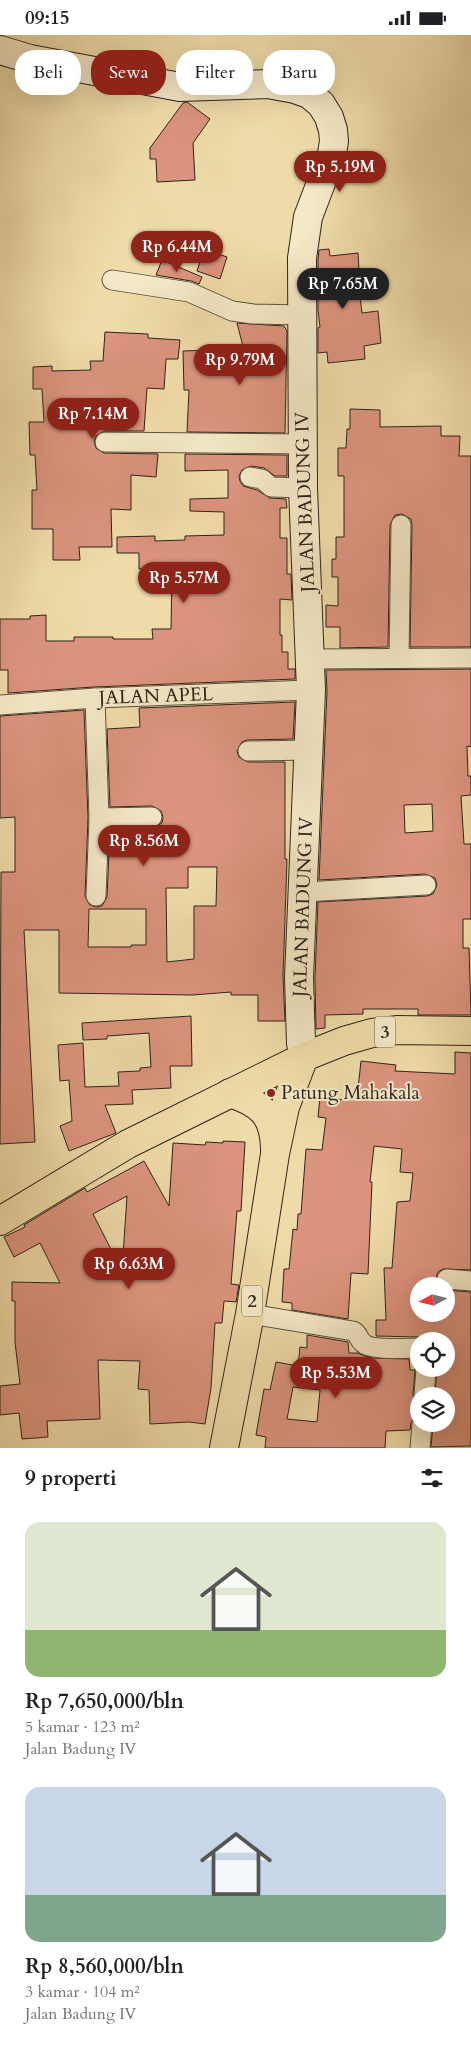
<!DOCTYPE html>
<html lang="id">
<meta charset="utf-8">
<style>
:root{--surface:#fff;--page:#f2f2f2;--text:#202124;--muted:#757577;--accent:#8f2418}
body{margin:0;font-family:Cardo,serif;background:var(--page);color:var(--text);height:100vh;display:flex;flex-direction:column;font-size:19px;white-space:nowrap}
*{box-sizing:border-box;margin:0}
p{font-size:16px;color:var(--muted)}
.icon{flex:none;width:28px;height:28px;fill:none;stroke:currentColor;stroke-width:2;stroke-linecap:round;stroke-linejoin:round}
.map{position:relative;height:1413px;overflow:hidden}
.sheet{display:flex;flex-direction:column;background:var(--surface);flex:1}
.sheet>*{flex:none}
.hud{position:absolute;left:15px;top:15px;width:441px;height:45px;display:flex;gap:10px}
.needle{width:32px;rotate:263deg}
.tools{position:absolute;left:410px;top:1242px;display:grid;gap:10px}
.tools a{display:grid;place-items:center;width:45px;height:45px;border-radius:50%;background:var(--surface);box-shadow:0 5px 20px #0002;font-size:25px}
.price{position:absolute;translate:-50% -42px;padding:0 11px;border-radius:18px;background:var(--accent);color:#fff;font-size:16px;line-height:32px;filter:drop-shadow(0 1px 2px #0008)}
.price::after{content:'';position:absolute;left:50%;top:30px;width:15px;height:11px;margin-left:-8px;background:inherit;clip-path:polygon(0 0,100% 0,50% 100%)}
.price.on{background:#222;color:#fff}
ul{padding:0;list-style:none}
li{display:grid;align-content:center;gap:10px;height:265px;padding:0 25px}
li span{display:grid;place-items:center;height:155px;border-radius:15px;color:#555}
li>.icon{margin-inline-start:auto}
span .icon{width:90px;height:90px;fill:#fffc;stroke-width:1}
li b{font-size:21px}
h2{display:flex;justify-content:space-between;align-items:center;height:60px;padding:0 25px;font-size:21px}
.pill{padding:0 18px;border-radius:20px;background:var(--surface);box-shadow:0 5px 20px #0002;font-size:18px;line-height:45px}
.pill.on{background:var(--accent);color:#fff}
.status{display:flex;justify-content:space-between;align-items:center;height:35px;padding:0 25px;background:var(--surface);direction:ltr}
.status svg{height:14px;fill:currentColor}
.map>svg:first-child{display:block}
</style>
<div class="status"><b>09:15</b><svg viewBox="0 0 49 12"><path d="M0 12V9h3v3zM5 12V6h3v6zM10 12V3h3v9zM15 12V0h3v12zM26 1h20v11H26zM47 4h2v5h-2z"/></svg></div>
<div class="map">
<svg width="471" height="1413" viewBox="0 0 471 1413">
<rect width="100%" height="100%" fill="#efdba9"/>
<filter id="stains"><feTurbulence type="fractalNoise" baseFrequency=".004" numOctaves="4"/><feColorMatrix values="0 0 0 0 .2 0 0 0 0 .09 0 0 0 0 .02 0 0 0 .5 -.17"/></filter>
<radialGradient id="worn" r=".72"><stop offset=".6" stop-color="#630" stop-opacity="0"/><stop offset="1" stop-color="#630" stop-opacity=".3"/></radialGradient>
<g fill="#dc947e" stroke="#2d231b" fill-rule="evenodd">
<polygon points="187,67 210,84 193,108 195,145 157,147 156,124 150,124 150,113 183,68"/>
<polygon points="204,214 227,222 220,244 197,236"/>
<polygon points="329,214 330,221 358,218 359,235 357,235 362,278 378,276 381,308 364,311 365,324 328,328 327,317 318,318 318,293 320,292 318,275 318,224 319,215"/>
<polygon points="162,225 202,242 199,249 191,246 156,240"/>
<polygon points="237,288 284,291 287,296 285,398 187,397 189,355 184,355 183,316 211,315 211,336 249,335"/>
<polygon points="105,297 148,299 148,303 180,305 178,324 166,324 164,354 147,353 144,396 105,396 96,401 94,406 96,413 104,418 158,419 156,442 131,440 131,475 111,474 112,512 79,512 80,525 53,525 53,494 32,494 32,455 37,455 35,420 30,420 29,387 44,387 42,354 33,354 33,332 52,331 52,336 91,335 90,326 103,326"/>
<polygon points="350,374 380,375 380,392 441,391 441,401 460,401 459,421 471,421 471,612 410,612 412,490 411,484 402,479 395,480 390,490 388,612 340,613 340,592 326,592 326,570 338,571 338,542 332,542 332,524 336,524 336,502 344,502 344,441 338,441 338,413 346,413 347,394 350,394"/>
<polygon points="185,419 287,420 287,441 275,441 264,433 251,431 242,435 239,441 240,446 243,451 257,455 270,463 286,464 287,473 280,473 280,503 287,503 287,539 291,539 292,565 280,564 280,600 282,600 282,617 288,617 288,634 295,634 295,644 94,652 8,658 8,635 0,635 0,584 30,584 30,581 46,580 46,606 74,606 74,602 113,602 113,604 153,604 152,594 171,594 172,537 154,537 153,534 139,534 139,518 117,518 117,502 155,501 155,506 185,505 185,501 224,500 224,477 190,476 190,464 228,463 228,435 185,436"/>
<path d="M471 634V712L467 711 468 741H471V760L461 761 464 809H471V884H463V913H469L471 980H418V974H363V979L325 980V993L316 994 315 943 318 867 427 861 433 859 437 850 435 843 425 839 319 845 327 656 326 635ZM432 769 433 796 405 798 404 770Z"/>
<path d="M295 667 293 704 247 705 242 707 237 716 239 722 248 727H285V824H287L283 942 285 986H258V960H231V957L192 960 59 958V895H24L35 1107 0 1109 1 837H15V782L0 783V681L84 675 88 783 85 861 90 870 96 872 102 871 107 862 110 794 153 793 162 788 163 782 161 776 152 771 110 772 107 694 140 692 139 673ZM188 832H217L216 871H194V924L167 927 166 853H188ZM89 874H146V910H131V912H88Z"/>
<polygon points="191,981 192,1031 170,1031 171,1053 132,1055 133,1069 105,1070 116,1098 69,1116 60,1091 72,1086 69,1045 60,1046 58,1010 83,1008 85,1052 119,1051 118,1037 140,1036 140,1033 151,1032 149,998 107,1001 107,1004 83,1005 82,988"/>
<polygon points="455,1017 471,1018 471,1235 443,1234 438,1237 436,1243 439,1251 419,1251 419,1279 446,1279 446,1255 471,1257 471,1411 431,1412 433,1389 446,1389 446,1358 435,1359 437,1335 446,1334 446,1306 428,1306 419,1302 376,1301 376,1285 386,1285 384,1233 392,1233 397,1167 410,1166 413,1138 400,1137 402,1114 374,1111 370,1147 372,1147 368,1239 351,1238 348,1284 292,1275 292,1268 282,1267 284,1234 289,1234 293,1194 297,1195 298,1179 301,1179 306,1114 322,1115 326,1083 318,1082 320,1062 346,1065 347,1062 357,1063 361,1026 396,1030 395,1036 455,1039"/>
<path d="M223 1106 245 1107 241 1176H237L231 1249 239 1250 236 1267 224 1266 222 1288H215L211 1353 205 1389 189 1387 150 1389 149 1355 138 1354 140 1326 98 1325 100 1384 47 1386 48 1402 22 1404 19 1378 0 1380V1351L20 1349 15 1307V1266H12V1247L60 1248 40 1208 14 1222 4 1202 25 1192 24 1190 85 1153 87 1157 144 1126 169 1171 173 1108 205 1110 206 1107 223 1108ZM127 1161 122 1236 93 1179Z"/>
<path d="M307 1300 348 1307 349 1318H357L371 1323 409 1324 410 1335H415L413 1360 416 1380 411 1388 410 1395 386 1396 385 1413H265L266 1402 256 1400 264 1354 270 1355 276 1327 298 1331 300 1312 307 1313ZM293 1352 320 1355 317 1387 287 1384Z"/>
</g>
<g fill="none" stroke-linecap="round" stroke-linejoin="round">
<g stroke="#5e513e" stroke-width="21">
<g id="street">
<polyline points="112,245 189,257 232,276 253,279 302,280"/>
<polyline points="105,407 303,409"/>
<polyline points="250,442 262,444 271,452 303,453"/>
<polyline points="399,623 401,490"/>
<polyline points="310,624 471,623"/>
<polyline points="95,663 99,783 96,861"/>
<polyline points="0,670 95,663 311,655"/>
<polyline points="248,716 309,715"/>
<polyline points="99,783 152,782"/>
<polyline points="304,857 426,850"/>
<polyline points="447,1244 471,1246"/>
<path d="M250 1279 353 1296C359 1299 358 1304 363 1308 371 1316 407 1313 419 1313"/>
<polyline points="424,1361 426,1334"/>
<polyline points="420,1413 422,1389"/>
</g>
</g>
<g stroke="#2d231b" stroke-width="30">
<polyline id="secondary" points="0,15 30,24 180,52 268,49 295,54 309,59 321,69 329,82 333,95 334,106 332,119 308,182 302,223 303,453 311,655 299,943 301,1008 304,1022"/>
</g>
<g stroke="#2d231b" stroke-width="30">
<g id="highway">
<path d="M230 1058C260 1068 274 1079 275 1113"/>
<polyline points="0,1186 128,1109 304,1022 344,1006 372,998 398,995 471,996"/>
<polyline points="224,1413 250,1279 275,1119 285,1072 304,1022"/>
</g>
</g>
<use href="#street" stroke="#f5e8c7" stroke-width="19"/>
<use href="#secondary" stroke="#f5e8c7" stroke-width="28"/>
<use href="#highway" stroke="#efdba9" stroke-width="28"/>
</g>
<circle fill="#8f2418" stroke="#f5e8c7" stroke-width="2" cx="271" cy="1058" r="5"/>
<g text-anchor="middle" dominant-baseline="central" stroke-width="4" stroke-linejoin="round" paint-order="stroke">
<g fill="#f5e8c7" stroke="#695e4f" stroke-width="1">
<rect x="375" y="981.5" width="20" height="31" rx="4"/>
<rect x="242" y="1250.5" width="20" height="31" rx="4"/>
</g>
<g font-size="18" font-weight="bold" fill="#2d231b">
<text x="385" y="997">3</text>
<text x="252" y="1266">2</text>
</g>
<g font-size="19" fill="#2d231b" stroke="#f5e8c7">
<text transform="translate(305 467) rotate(-92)">JALAN BADUNG IV</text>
<text transform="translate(156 661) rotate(-2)">JALAN APEL</text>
<text transform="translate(303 872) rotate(-88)">JALAN BADUNG IV</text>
</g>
<g font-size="19" fill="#2d231b" stroke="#f5e8c7" text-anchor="start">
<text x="281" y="1058">Patung Mahakala</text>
</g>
</g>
<rect width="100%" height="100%" filter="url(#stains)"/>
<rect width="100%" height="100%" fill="url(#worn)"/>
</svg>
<div class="tools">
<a><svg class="needle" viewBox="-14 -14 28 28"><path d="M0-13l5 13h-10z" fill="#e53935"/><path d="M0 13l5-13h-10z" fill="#757577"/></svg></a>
<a><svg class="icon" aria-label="locate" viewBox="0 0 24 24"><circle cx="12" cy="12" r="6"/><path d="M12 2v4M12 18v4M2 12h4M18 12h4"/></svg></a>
<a><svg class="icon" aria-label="layers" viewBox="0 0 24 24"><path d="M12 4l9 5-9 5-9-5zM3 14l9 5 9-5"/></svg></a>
</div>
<b class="price" style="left:340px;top:158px">Rp 5.19M</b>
<b class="price" style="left:177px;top:238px">Rp 6.44M</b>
<b class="price on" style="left:343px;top:275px">Rp 7.65M</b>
<b class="price" style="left:240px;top:351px">Rp 9.79M</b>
<b class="price" style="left:93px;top:405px">Rp 7.14M</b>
<b class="price" style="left:184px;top:569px">Rp 5.57M</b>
<b class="price" style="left:144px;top:832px">Rp 8.56M</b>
<b class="price" style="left:129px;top:1255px">Rp 6.63M</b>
<b class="price" style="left:336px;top:1364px">Rp 5.53M</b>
<div class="hud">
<a class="pill">Beli</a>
<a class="pill on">Sewa</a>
<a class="pill">Filter</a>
<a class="pill">Baru</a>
</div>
</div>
<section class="sheet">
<h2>9 properti<svg class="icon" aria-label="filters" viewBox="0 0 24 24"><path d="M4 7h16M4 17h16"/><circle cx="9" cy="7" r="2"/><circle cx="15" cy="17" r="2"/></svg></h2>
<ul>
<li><span style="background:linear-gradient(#dfe7d0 70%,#8fb573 0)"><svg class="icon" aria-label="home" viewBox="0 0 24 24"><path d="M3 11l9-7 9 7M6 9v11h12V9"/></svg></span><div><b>Rp 7,650,000/bln</b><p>5 kamar · 123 m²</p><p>Jalan Badung IV</p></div></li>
<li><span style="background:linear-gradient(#c9d6e8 70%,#7fa58c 0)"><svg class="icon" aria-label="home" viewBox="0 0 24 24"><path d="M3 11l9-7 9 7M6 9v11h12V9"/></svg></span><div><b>Rp 8,560,000/bln</b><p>3 kamar · 104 m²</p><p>Jalan Badung IV</p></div></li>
</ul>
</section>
